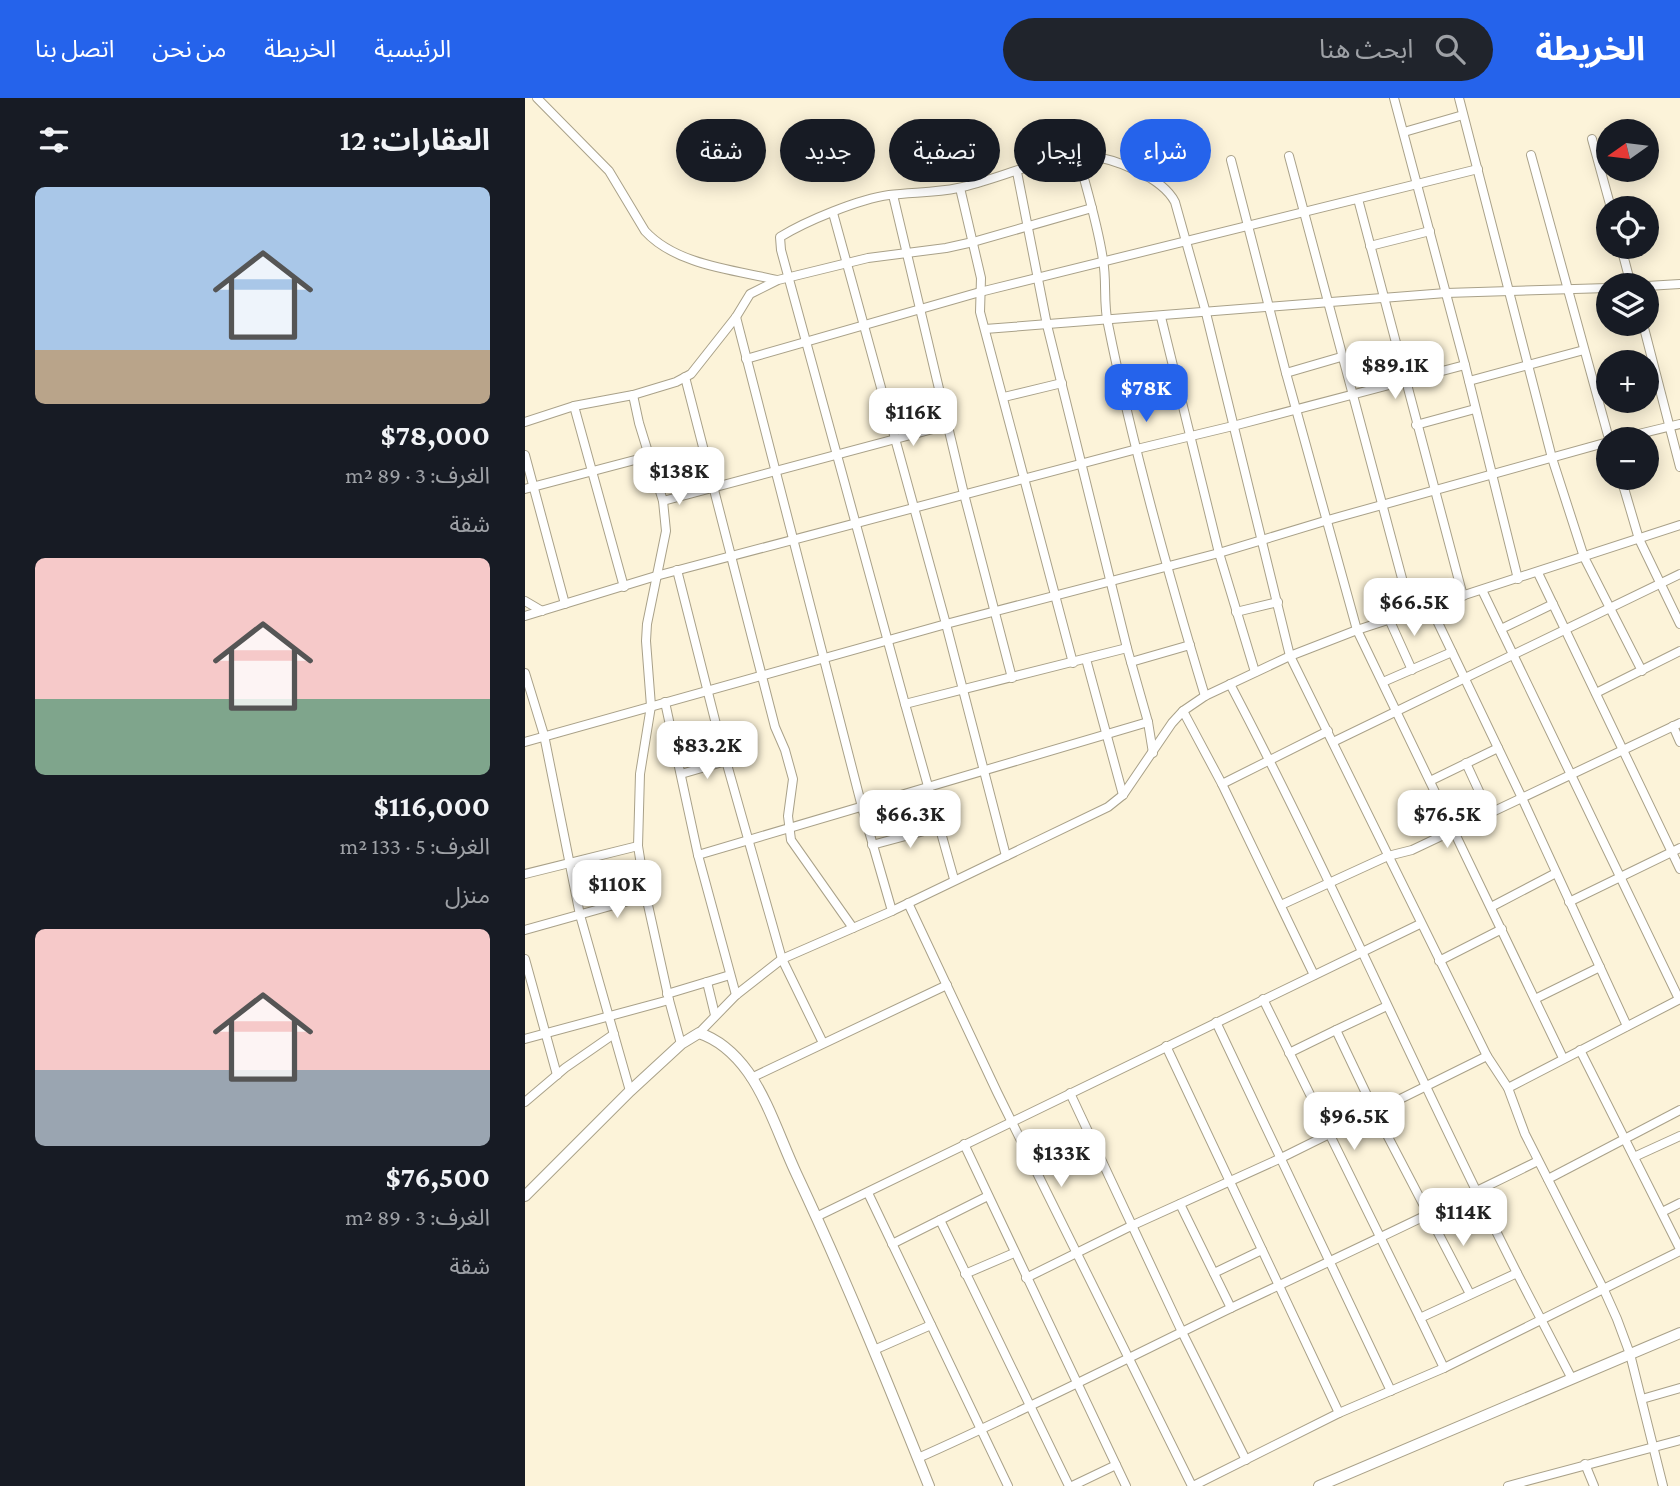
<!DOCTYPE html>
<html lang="ar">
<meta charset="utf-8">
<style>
:root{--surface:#171b24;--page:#20242c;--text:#f1f3f6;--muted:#9ea1a6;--accent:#2563eb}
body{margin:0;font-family:"Crimson Pro","Noto Sans Arabic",serif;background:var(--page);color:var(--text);direction:rtl;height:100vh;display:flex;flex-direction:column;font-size:26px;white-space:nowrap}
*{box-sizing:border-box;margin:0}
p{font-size:23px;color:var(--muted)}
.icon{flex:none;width:38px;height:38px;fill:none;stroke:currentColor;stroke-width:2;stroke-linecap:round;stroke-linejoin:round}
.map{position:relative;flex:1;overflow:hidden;direction:ltr}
.drawer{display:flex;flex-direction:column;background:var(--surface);width:525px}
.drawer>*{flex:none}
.hud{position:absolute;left:21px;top:21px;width:665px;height:63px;direction:rtl;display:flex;gap:14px}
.needle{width:46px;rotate:256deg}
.fabs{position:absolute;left:1071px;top:21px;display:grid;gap:14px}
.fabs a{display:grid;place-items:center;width:63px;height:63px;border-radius:50%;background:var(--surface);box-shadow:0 4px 18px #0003;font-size:35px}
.price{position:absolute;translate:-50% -60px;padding:0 16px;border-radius:14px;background:#fff;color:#222;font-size:23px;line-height:46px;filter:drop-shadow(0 2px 4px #0008)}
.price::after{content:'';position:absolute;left:50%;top:42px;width:21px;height:16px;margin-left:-10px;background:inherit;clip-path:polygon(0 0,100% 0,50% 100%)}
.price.active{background:var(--accent);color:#fff}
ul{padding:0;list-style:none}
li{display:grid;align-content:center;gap:14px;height:371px;padding:0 35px}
li span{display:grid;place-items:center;height:217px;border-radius:10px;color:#555}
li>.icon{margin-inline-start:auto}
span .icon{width:126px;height:126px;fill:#fffc;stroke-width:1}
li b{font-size:30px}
h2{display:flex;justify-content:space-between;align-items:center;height:84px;padding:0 35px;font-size:30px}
.tag{padding:0 24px;border-radius:32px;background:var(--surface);box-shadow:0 4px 18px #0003;font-size:24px;line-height:63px}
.tag.active{background:var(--accent);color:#fff}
header{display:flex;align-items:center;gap:42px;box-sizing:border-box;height:98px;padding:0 35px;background:var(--accent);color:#fff}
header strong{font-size:33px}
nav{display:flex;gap:38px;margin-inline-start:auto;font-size:24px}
.search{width:490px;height:63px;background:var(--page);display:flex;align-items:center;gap:18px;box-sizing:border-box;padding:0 24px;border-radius:38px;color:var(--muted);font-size:26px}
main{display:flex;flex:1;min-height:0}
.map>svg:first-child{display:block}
</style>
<header>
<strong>الخريطة</strong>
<div class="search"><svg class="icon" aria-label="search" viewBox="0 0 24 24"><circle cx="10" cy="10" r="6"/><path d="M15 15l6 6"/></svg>ابحث هنا</div>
<nav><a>الرئيسية</a><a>الخريطة</a><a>من نحن</a><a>اتصل بنا</a></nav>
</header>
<main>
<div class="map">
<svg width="1155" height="1388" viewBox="0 0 1155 1388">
<rect width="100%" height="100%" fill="#fcf3d9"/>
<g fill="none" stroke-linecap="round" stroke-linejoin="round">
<g stroke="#a9a189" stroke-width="10">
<g id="street">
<path d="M12 0 84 73 120 133C151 167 209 172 252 182"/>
<polyline points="869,0 940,267 993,481"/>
<polyline points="934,0 1027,360 1059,459 1117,573"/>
<polyline points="879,34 938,17"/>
<polyline points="1067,41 1086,110"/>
<polyline points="1006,57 1084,341"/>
<path d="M553 58C562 93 573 127 578 162 582 183 578 205 583 226 608 351 643 476 680 598"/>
<polyline points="764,58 886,514"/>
<polyline points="706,62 761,275 832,532 1038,960"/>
<path d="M492 74 522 227 602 550 380 606 256 152 255 139C281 123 334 101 364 97 387 94 410 95 433 90 472 82 525 56 563 58 589 60 637 79 650 104L681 215 765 558 962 958 983 990 1000 1036 1079 1192 1092 1221 1105 1256 1138 1388"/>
<polyline points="435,90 456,180 455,214 548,565"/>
<polyline points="368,97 439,396 487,580"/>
<polyline points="833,101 938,498"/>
<polyline points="308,115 421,526 481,758"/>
<polyline points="845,148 905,133"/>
<polyline points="1096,149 1106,187"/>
<polyline points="1122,188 1155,186"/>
<polyline points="211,219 337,709 367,813"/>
<polyline points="636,219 694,455 730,574"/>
<polyline points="1118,226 1155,369"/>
<polyline points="460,231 921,195 1083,190"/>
<polyline points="221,261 455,194 953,71"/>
<polyline points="761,275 816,259"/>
<polyline points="160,279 250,629 260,652 268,681 263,718 266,742 328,830"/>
<polyline points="944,283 1059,252"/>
<polyline points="479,299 537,285"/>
<polyline points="49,308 99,489"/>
<polyline points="0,324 49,308 108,297"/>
<polyline points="891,327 950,311"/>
<polyline points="1093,341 1155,326"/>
<polyline points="0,357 40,506"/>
<polyline points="1096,380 1114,441 1155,526"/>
<polyline points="0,391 125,358"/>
<polyline points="138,403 423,327"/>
<polyline points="152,472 194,638 257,861 298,945"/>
<polyline points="1013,475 1155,771"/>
<polyline points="957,492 1154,901"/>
<polyline points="0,503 17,513"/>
<polyline points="905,508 997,700 1102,928"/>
<polyline points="711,514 753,504"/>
<polyline points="0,518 131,478 612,351 708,328 940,267"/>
<polyline points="864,521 887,572"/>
<polyline points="976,531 1028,506"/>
<polyline points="602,550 623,624 628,655"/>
<polyline points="561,561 598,697"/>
<polyline points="606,564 665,547"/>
<polyline points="0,575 19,637 55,817 105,993"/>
<polyline points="858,584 927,554"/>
<path d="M705 586C807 780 893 980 992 1175"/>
<polyline points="1071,595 1155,553"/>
<polyline points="140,604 173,757 211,897"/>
<polyline points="380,606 429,781"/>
<polyline points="658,613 697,686 789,877"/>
<polyline points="1148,628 1155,644"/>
<polyline points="0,644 421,526 694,455 803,422 1083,344"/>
<polyline points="808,644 1155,476"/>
<polyline points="941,665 965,717"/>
<polyline points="156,676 201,663"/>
<polyline points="905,683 973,650"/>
<polyline points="697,686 803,633"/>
<polyline points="347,747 414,729"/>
<polyline points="173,757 623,624"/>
<polyline points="0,776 113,748"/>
<polyline points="1044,804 1155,750"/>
<polyline points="383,805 472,994 667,1388"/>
<polyline points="756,807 863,758 887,752 1155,625"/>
<polyline points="966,809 1031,775"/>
<polyline points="0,832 121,798"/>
<polyline points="0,861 32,977"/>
<polyline points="914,863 977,831"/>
<polyline points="182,884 190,917"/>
<polyline points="142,896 205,877"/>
<polyline points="738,901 895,1220"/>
<polyline points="1010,901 1075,869"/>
<polyline points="862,908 811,932 849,1012 945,1196"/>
<polyline points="691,924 866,1293"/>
<polyline points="174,935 211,897 257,861 367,813 583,709 598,697 647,625 658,613 680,598 765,558 832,532 1155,427"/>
<polyline points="0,941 144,902"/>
<polyline points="156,946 144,902 121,798 113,748 115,676 126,608 121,543 122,526 141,433 138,403 114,325 108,297 151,284 166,276 211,219 225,196 253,182 343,160 421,150 448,144 567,110"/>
<polyline points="641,948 814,1315"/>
<polyline points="1055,952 1155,1151"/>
<polyline points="764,955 811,932"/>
<polyline points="226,980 422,887"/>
<polyline points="983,990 1155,901"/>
<polyline points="545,995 657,1234 721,1362"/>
<polyline points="0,1004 40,970 89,936"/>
<polyline points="439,1046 601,1388"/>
<polyline points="1109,1059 1155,1038"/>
<polyline points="1023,1081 1155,1012"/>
<polyline points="343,1095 483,1388"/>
<polyline points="655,1106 706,1210"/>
<polyline points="1137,1114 1155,1105"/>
<polyline points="291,1119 895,826"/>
<polyline points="415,1122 463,1098"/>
<polyline points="367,1146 415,1122 544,1388"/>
<polyline points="689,1175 737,1152"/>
<polyline points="440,1176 489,1155"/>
<polyline points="501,1180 606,1128 754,1061 962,958"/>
<polyline points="349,1252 406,1227"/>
<polyline points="919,1270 895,1220 992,1175 1047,1281"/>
<polyline points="1117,1301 1155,1290"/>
<path d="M393 1360C499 1313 603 1260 708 1209 810 1161 912 1113 1013 1063"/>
<polyline points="1060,1366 1069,1388"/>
<polyline points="547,1388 591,1367"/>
<polyline points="668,1388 814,1315 919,1270 1155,1153"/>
<polyline points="983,1388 1155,1342"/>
</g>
</g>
<g stroke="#a9a189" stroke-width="12">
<g id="secondary">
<path d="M0 1098 105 993 156 946 174 935C195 942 210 956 223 974 243 1002 256 1043 271 1075 319 1177 362 1283 404 1388"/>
<polyline points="794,1388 1155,1235"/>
</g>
</g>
<use href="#street" stroke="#fff" stroke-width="8"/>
<use href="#secondary" stroke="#fff" stroke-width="10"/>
</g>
</svg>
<div class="fabs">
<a><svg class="needle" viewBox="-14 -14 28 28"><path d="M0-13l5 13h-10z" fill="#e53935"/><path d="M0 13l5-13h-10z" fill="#9ea1a6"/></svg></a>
<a><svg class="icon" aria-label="locate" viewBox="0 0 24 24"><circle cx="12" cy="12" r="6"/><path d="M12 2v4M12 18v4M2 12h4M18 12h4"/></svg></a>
<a><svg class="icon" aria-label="layers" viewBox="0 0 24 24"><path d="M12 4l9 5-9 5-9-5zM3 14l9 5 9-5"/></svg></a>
<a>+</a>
<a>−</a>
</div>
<b class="price" style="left:870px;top:303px">$89.1K</b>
<b class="price active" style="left:621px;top:326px">$78K</b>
<b class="price" style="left:388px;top:350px">$116K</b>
<b class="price" style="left:154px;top:409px">$138K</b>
<b class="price" style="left:889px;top:540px">$66.5K</b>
<b class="price" style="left:182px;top:683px">$83.2K</b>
<b class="price" style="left:385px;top:752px">$66.3K</b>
<b class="price" style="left:922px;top:752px">$76.5K</b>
<b class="price" style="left:92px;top:822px">$110K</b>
<b class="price" style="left:829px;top:1054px">$96.5K</b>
<b class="price" style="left:536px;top:1091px">$133K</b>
<b class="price" style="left:938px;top:1150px">$114K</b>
<div class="hud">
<a class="tag active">شراء</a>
<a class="tag">إيجار</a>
<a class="tag">تصفية</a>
<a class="tag">جديد</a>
<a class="tag">شقة</a>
</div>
</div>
<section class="drawer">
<h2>العقارات: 12<svg class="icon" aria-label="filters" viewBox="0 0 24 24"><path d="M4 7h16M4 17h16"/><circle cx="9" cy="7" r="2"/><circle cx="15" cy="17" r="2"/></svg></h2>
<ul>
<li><span style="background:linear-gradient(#a9c7e8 75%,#b9a48a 0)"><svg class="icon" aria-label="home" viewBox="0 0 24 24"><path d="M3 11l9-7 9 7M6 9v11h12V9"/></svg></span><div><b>$78,000</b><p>الغرف: 3 · 89 m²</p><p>شقة</p></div></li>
<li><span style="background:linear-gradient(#f6c9c9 65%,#7fa58c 0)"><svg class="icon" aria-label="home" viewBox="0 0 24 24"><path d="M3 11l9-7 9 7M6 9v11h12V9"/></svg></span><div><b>$116,000</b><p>الغرف: 5 · 133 m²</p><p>منزل</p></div></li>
<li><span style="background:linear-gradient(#f6c9c9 65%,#9aa5b1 0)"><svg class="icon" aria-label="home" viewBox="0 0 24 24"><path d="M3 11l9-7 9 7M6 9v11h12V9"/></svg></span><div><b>$76,500</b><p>الغرف: 3 · 89 m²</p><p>شقة</p></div></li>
</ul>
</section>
</main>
